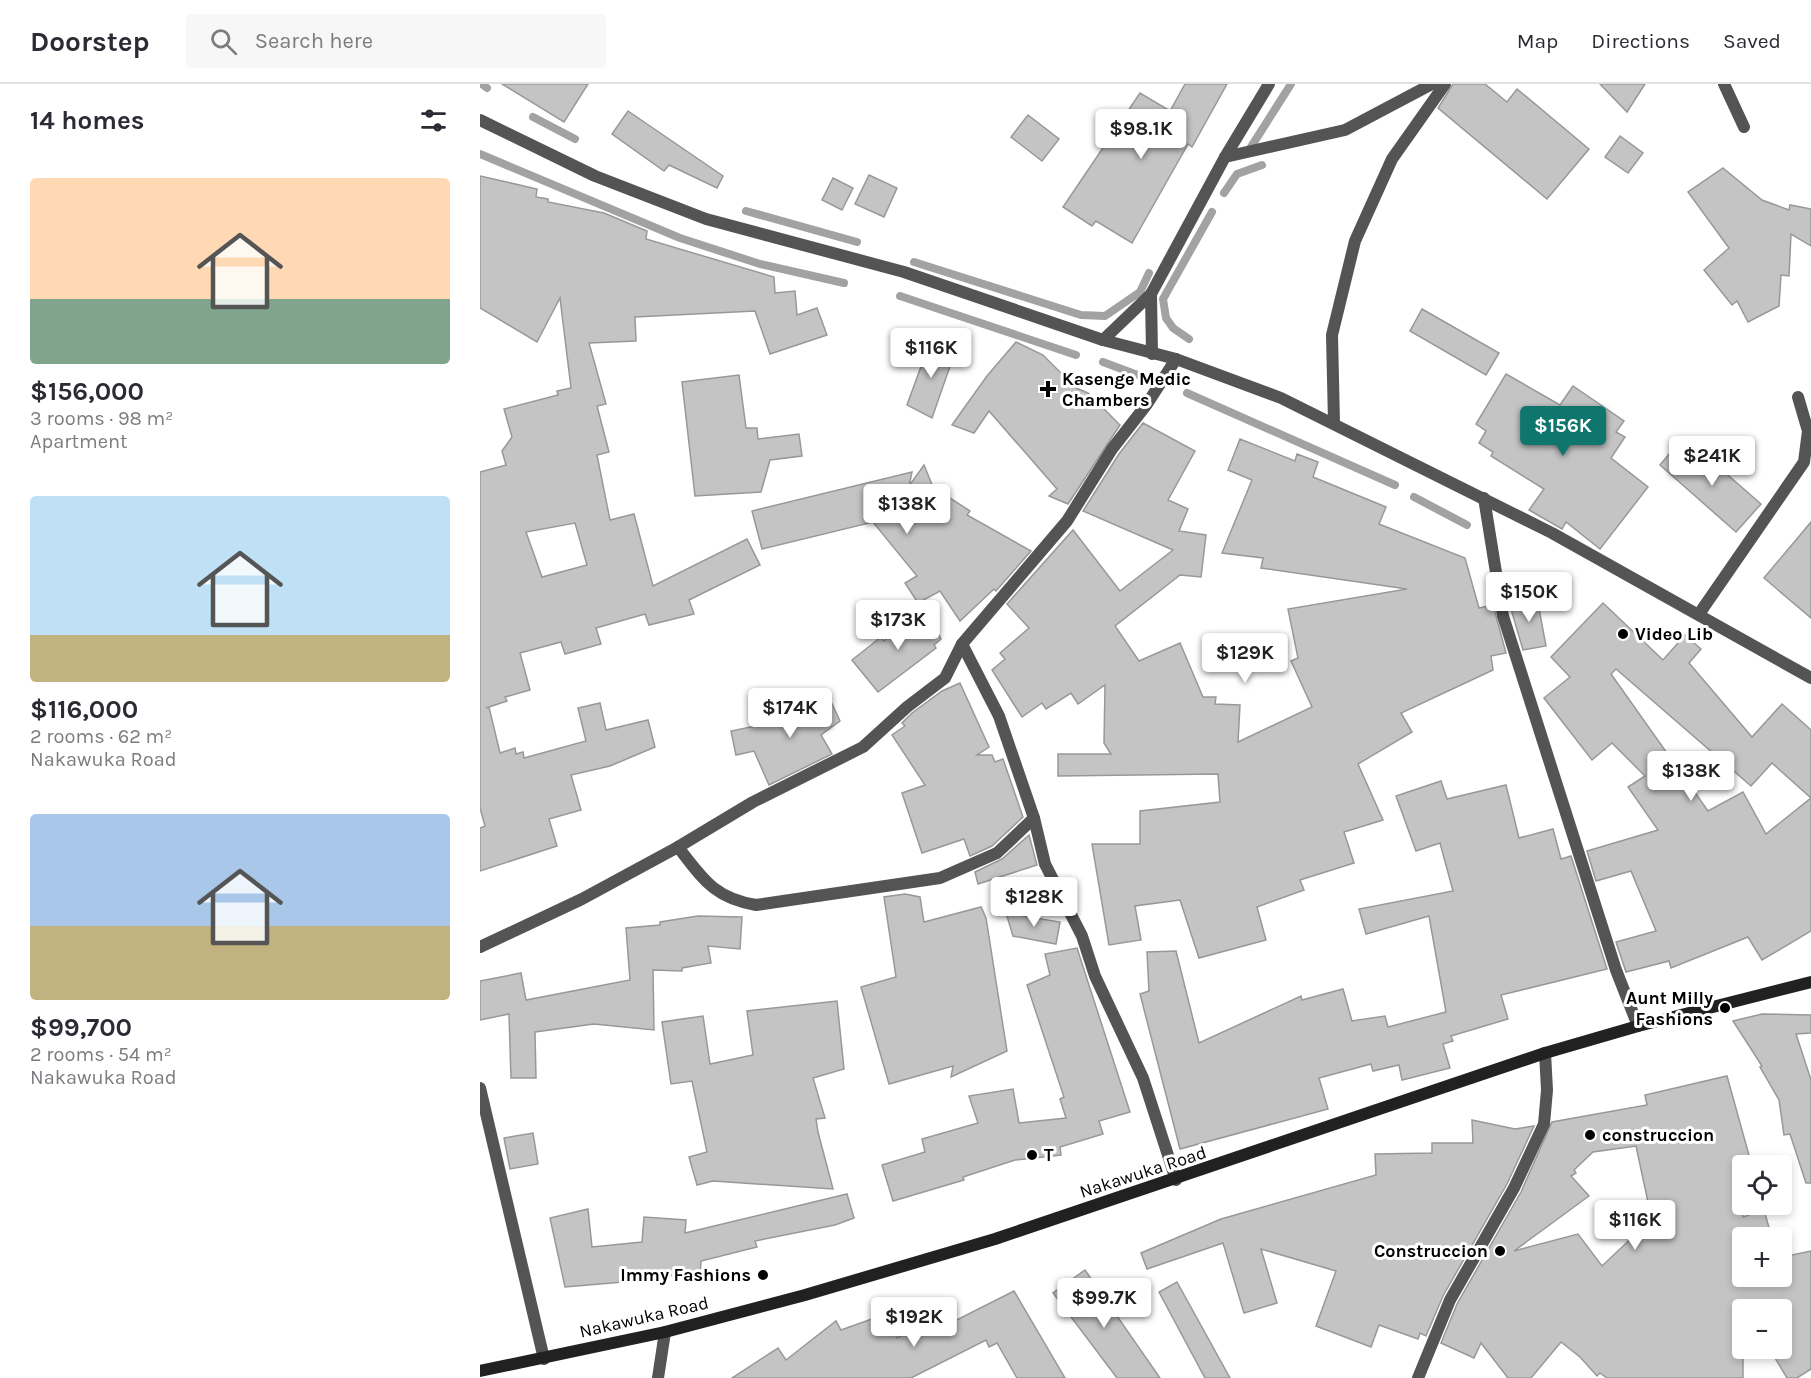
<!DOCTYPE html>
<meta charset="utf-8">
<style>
:root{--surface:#fff;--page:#f7f7f7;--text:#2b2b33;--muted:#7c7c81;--line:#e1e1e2;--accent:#0f766e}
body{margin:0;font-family:Karla,sans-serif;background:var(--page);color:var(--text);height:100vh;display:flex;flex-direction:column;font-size:22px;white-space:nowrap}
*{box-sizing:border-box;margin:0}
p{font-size:20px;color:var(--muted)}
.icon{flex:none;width:33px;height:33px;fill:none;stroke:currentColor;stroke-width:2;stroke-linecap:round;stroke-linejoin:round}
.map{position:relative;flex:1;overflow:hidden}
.panel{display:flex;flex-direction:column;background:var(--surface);width:480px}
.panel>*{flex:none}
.fabs{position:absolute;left:1252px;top:1071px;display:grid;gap:12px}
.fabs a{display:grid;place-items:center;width:60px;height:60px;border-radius:6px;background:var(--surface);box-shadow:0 3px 9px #0003;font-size:30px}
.price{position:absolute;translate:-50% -51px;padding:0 14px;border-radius:6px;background:#fff;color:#222;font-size:20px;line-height:39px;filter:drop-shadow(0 2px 3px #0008)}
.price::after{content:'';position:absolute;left:50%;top:36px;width:18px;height:14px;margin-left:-9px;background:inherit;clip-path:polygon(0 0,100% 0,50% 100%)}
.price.selected{background:var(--accent);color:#fff}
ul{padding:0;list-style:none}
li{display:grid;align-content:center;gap:12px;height:318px;padding:0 30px}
li span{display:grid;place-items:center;height:186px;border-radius:6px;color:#555}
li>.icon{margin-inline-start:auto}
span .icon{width:108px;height:108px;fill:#fffc;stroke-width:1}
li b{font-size:26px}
h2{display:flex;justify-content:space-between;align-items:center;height:72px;padding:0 30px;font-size:26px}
header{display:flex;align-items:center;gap:36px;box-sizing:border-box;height:84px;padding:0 30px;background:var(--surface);border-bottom:2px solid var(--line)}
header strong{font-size:28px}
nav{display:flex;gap:33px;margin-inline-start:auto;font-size:21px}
.search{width:420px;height:54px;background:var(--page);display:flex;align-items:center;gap:15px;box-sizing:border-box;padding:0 21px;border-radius:6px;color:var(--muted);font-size:22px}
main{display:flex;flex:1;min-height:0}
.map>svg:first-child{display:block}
</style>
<header>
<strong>Doorstep</strong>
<div class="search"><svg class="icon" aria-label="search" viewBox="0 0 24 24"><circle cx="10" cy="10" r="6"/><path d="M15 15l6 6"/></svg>Search here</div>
<nav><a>Map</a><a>Directions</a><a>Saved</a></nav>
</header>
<main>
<section class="panel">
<h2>14 homes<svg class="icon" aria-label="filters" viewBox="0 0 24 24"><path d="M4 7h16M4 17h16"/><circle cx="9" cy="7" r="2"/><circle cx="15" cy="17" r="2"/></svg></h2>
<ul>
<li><span style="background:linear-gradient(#ffd9b3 65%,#7fa58c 0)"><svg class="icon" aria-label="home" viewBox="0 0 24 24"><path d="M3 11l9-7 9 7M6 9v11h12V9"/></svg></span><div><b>$156,000</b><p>3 rooms · 98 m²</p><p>Apartment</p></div></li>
<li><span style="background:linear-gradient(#bfe0f5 75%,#c2b280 0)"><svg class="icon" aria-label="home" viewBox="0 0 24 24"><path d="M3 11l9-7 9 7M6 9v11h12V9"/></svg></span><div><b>$116,000</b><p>2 rooms · 62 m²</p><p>Nakawuka Road</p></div></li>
<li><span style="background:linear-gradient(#a9c7e8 60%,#c2b280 0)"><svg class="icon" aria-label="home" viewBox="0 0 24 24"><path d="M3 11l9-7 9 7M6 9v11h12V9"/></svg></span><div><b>$99,700</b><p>2 rooms · 54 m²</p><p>Nakawuka Road</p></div></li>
</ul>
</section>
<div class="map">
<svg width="1331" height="1294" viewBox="0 0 1331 1294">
<rect width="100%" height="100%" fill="#fff"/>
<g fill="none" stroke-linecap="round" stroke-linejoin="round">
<g stroke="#a2a2a2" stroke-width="8">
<polyline points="2,0 7,4"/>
<polyline points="53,33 95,55"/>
<polyline points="771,63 811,0"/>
<polyline points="0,70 200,154 280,180 364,199"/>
<polyline points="744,109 757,90 782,81"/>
<polyline points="266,127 377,158"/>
<polyline points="434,178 601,231 625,232 660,208 669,189"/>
<polyline points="420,212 596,271"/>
<polyline points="709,255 693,244 686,234 683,215 732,128"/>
<polyline points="623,278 671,296"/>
<polyline points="707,309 915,401"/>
<polyline points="934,413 987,441"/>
</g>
</g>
<g fill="#c4c4c4" stroke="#989898" stroke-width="1.5" fill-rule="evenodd">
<polygon points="22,0 108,0 84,38"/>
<polygon points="705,0 747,0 712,63 708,60 652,159 616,137 612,142 583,123 660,9 690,27"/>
<polygon points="973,0 1005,0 1027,18 1037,5 1109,65 1067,115 958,24"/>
<polygon points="1120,0 1165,0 1147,28"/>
<polygon points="148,27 243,92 237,104 189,81 184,87 132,50"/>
<polygon points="548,31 579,55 562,77 531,53"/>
<polygon points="1140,52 1163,69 1148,89 1125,73"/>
<polygon points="1243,84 1282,116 1309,126 1310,121 1331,125 1331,162 1311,150 1309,192 1301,191 1299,222 1268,238 1257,217 1252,221 1224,186 1249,164 1208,108"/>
<polygon points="389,91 417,104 404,133 375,120"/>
<path d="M0 92 57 105 56 113 68 115V118L124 129 167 147 166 155 294 193 295 209 315 207 317 231 337 224 347 251 290 270 275 227 155 233 156 257 109 259 126 320 117 322 129 368 117 371 130 436 154 430 173 502 267 455 280 481 209 516 214 530 169 541 165 530 116 544 121 560 85 570 81 558 40 569 50 606 25 613 27 617 6 624 9 623 20 669 35 664 36 670 43 668 44 674 106 657 98 624 120 619 126 646 168 636 175 663 130 682 91 691 101 726 69 735 77 762 0 787V744L5 742 0 724V388L26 381 22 367 32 353 24 325 78 311 77 307 91 304 80 214 57 258 0 224ZM95 439 107 481 62 493 46 448Z"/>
<polygon points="353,94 373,104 362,126 342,116"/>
<polygon points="942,225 1019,269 1006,291 930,247"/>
<polygon points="450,258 475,268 452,334 427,321"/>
<polygon points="536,258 563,271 596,304 608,309 640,341 588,420 569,412 577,405 509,327 494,349 472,341 507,292"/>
<polygon points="1026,290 1080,321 1093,302 1144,337 1136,348 1145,353 1131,374 1168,403 1120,465 1086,438 1082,445 1049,426 1064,405 1011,372 1013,368 999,359 1006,347 996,340"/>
<polygon points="259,291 266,344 277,344 278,355 319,350 322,372 290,376 281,408 215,412 202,298"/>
<polygon points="663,339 715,367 688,416 708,425 699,447 726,451 721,493 700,491 635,542 659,577 700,559 723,613 736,613 735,620 760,621 758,658 832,623 811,577 818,574 808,525 927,505 781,484 783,474 742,469 772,396 748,386 760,355 815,377 817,370 838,378 833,393 906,423 899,440 985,474 999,524 1013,521 1026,569 1011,572 1013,586 921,629 932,648 878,680 903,736 864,748 874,779 820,796 824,806 777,823 786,856 719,874 700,816 655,822 661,856 629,861 612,760 660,760 660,727 740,718 738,690 578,692 578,670 631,670 624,659 625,601 598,620 591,609 566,625 562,619 542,633 512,586 525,575 520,569 549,544 527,520 593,446 640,507 693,466 603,427 639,370"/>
<polygon points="1195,363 1209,374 1218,365 1281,420 1256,448 1180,381"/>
<polygon points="444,381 453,403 490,427 487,431 551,467 516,507 514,505 480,537 460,507 438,519 425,499 437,492 393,438 282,465 272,427 432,388 429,402"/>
<polygon points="1331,438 1331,534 1284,494"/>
<polygon points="1057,514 1066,562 1043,566 1029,518"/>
<polygon points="1123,519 1183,576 1205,551 1221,565 1209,579 1272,653 1302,620 1331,646 1331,714 1292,679 1271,702 1136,585 1131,590 1228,727 1263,708 1286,750 1331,714 1331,847 1282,876 1268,853 1191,884 1189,877 1146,888 1136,858 1176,847 1151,787 1116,797 1107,767 1178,746 1148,703 1165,692 1132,659 1112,676 1064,614 1090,593 1071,573"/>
<polygon points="447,524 461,555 454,561 456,564 398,608 372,576 401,553 404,557"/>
<polygon points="480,599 509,663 497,671 512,671 515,678 523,675 543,733 512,762 490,772 484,755 442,769 422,709 445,701 412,651 425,642 422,639 432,629 462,607"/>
<polygon points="346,607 360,637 341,651 352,670 289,701 274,667 256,671 251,647 319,633 314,619"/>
<polygon points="961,697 967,715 1026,701 1039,754 1073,745 1081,775 1091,772 1127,885 1021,911 1028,935 971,952 973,957 963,960 970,984 922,996 919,981 893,987 891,980 839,994 848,1025 700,1065 660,910 669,907 667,868 696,867 719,959 821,912 822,916 863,905 872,937 905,932 908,943 966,928 949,832 886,850 879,825 973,807 960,759 936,767 916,712"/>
<polygon points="549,751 557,781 498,800 495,788 522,775"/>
<polygon points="425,810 440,813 444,838 501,823 506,834 527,967 471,993 473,982 409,1000 381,903 416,893 404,813"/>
<polygon points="526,829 580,838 576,860 533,852"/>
<polygon points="218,832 262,833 260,865 228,862 231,879 202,884 202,887 173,886 174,946 114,940 55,948 56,994 31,994 29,930 0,936 0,897 41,889 46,916 150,896 146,844 180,841 180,838"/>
<polygon points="597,864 650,1028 619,1037 623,1050 580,1063 581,1071 535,1076 483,1093 484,1096 413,1117 402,1081 445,1068 442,1055 498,1039 489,1012 533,1005 539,1039 586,1034 580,1015 584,1013 547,901 570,891 565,870"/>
<polygon points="357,917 364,985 333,994 345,1034 336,1035 338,1048 353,1105 233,1097 217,1101 209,1073 227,1068 212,997 191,1000 182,938 223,932 230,980 273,971 267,927"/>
<polygon points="1282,930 1331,931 1331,949 1316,950 1331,996 1331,1099 1326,1099 1310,1050 1304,1051 1299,1016 1280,983 1282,982 1253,937"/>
<path d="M1247 992 1272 1082H1263V1133L1284 1126 1292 1154H1263V1192H1302V1173L1331 1167V1285L1317 1294H1307L1289 1264H1302V1226L1263 1224V1294H1127L1120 1289 1117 1292 1100 1273 1081 1258 1051 1294H1028L1001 1259 994 1274 961 1259 977 1220 1041 1108 1072 1038 1167 1021 1165 1011ZM1156 1062 1171 1132 1154 1136 1157 1149 1122 1182 1098 1150 1034 1167 1109 1112 1091 1092 1096 1089 1094 1086 1113 1068Z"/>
<polygon points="992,1036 1035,1045 1054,1042 1027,1100 963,1212 946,1252 940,1249 938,1255 899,1241 891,1263 836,1242 856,1187 781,1165 797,1219 764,1229 743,1159 667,1185 661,1169 741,1135 896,1091 895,1070 952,1069 952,1059 993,1059"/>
<polygon points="53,1049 58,1080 30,1085 24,1054"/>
<polygon points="367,1110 374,1134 355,1141 275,1157 277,1163 221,1177 220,1194 143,1187 143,1198 85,1203 70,1134 108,1125 112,1163 162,1158 164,1133 206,1136 205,1149"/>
<polygon points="605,1186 680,1294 637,1294 573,1209"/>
<polygon points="697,1198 750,1294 725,1294 679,1208"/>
<polygon points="534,1207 585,1294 537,1294 517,1259 509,1263 506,1256 431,1294 252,1294 298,1264 306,1276 356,1237 361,1246 406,1230 417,1254 441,1242 447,1251"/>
</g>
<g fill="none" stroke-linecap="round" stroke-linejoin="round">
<g stroke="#545454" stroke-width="12">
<polyline points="745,73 865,46 952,0"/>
<polyline points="854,339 852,251 875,157 912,75 965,0"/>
<polyline points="1219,530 1324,378 1328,347 1318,313"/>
</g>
<g stroke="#545454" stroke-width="12">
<polyline points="1244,0 1264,43"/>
<polyline points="0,36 115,92 226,135 424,188 623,256 696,275 801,314 1072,449 1331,594"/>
<polyline points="671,210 672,270"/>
<polyline points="623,256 671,210 745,73 789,0"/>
<polyline points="1004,414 1023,532 1136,886 1158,942"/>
<path d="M198 763C223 795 234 814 276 821L460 794 517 769 554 734"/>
<polyline points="0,863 102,815 198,763 273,718 383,663 427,623 465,594 482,560"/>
<polyline points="0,1004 64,1275"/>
<polyline points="696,1096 663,994 615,892 602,852 565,780 554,734 519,632 482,560 587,437 632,365 667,320 696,275"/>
<polyline points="178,1294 185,1248"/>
<polyline points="938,1294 970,1216 1034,1104 1064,1040 1067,1006 1065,969"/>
</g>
<polyline stroke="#212121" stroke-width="12" points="0,1287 185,1248 325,1211 515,1155 1065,969 1158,942 1331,898"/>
</g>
<g fill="#000" stroke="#fff" stroke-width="2">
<path d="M565 296h6v6h6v6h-6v6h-6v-6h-6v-6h6z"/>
<circle cx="1143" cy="550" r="6"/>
<circle cx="1245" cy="924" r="6"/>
<circle cx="1110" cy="1051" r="6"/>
<circle cx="552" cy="1071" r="6"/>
<circle cx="1020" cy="1167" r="6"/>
<circle cx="283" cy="1191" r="6"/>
</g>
<g text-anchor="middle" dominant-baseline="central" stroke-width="6" stroke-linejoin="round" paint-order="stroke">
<g font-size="18" font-weight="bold" fill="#000" stroke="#fff" text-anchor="start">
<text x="582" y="295">Kasenge Medic<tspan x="582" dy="21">Chambers</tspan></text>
<text x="1155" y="550">Video Lib</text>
<text x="1233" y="914" text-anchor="end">Aunt Milly<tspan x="1233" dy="21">Fashions</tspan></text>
<text x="1122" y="1051">construccion</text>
<text x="564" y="1071">T</text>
<text x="1008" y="1167" text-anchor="end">Construccion</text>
<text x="271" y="1191" text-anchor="end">Immy Fashions</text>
</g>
<g font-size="18" fill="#000" stroke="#fff">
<text transform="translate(663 1088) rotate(-18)">Nakawuka Road</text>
<text transform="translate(164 1233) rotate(-13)">Nakawuka Road</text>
</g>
</g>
</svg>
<div class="fabs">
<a><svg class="icon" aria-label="locate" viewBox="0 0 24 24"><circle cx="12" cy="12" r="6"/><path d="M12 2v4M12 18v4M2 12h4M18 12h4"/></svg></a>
<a>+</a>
<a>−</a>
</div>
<b class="price" style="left:661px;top:76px">$98.1K</b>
<b class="price" style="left:451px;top:295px">$116K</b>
<b class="price selected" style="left:1083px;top:373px">$156K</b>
<b class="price" style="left:1232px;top:403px">$241K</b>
<b class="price" style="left:427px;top:451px">$138K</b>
<b class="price" style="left:1049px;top:539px">$150K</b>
<b class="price" style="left:418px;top:567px">$173K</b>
<b class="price" style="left:765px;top:600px">$129K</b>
<b class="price" style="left:310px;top:655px">$174K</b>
<b class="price" style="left:1211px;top:718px">$138K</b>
<b class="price" style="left:554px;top:844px">$128K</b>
<b class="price" style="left:1155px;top:1167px">$116K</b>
<b class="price" style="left:624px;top:1245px">$99.7K</b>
<b class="price" style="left:434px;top:1264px">$192K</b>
</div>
</main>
